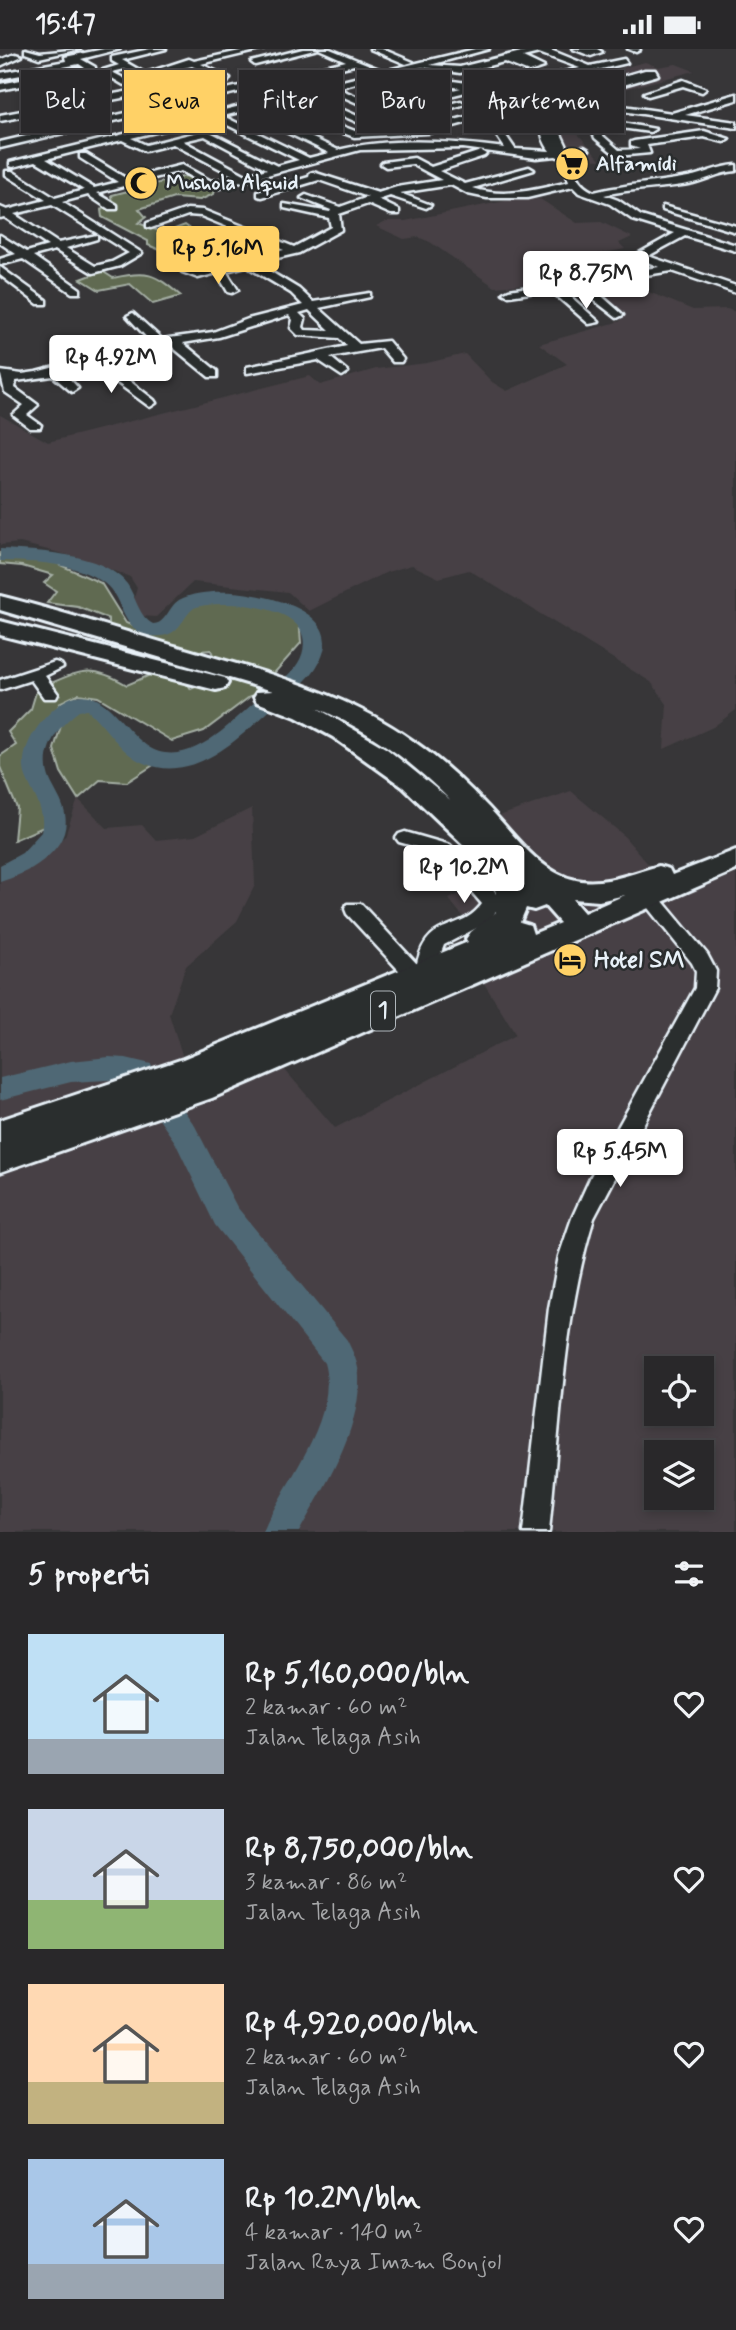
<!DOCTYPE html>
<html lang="id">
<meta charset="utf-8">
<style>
:root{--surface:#29282a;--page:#313032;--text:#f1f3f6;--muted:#a5a6a8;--line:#454447;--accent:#ffd166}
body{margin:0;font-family:Mynerve,sans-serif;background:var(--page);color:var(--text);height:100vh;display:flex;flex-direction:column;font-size:26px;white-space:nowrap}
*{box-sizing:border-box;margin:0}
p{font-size:23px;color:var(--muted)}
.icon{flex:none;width:38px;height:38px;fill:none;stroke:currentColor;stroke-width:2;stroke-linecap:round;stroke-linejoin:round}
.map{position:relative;height:1483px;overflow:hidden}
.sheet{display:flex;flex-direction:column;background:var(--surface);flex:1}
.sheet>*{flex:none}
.hud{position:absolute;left:21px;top:21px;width:695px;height:63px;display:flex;gap:14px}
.buttons{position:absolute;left:644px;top:1307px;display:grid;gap:14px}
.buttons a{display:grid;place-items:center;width:70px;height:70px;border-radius:0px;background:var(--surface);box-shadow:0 4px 10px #0003,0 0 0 2px var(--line);font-size:35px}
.price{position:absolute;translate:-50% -60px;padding:0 16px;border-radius:7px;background:#fff;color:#222;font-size:23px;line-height:46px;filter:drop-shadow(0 2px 4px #0008)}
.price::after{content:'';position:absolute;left:50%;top:42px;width:21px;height:16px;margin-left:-10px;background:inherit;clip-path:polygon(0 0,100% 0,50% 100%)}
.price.active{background:var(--accent);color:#111}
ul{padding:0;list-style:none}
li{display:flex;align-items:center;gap:21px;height:175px;padding:0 28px}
li span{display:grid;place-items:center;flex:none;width:196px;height:140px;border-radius:0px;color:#555}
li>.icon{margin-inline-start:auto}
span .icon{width:84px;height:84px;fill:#fffc;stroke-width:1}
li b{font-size:30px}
h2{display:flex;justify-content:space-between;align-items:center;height:84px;padding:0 28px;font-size:30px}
.tag{padding:0 24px;border-radius:0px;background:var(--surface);box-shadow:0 4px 10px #0003,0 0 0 2px var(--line);font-size:24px;line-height:63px}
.tag.active{background:var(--accent);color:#111}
.status{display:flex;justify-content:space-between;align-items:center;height:49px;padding:0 35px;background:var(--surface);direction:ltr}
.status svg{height:19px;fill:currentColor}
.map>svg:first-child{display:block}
</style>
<div class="status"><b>15:47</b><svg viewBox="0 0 49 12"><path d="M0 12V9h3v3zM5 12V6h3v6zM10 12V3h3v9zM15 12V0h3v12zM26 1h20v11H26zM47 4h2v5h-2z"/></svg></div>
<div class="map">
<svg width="736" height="1483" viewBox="0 0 736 1483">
<rect width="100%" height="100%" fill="#373638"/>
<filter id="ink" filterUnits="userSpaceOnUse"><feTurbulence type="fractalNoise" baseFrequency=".0143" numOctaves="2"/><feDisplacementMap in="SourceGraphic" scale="14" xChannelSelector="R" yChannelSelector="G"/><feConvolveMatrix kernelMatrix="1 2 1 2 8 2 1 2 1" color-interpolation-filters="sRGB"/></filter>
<g filter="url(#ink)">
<g fill="#474145" fill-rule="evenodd">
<polygon points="645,13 658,18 676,15 694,22 584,51 575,62 570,76 601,111 559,109 538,83 522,84 519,67 529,50 541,40"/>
<polygon points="540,150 577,174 601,173 632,188 619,194 625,200 553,213 585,231 612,228 693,261 727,260 736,263 736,661 713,678 664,700 667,655 651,633 469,521 439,529 412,516 387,523 309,562 288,543 193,533 156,568 142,567 132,556 137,539 130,528 76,508 20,494 0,496 0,366 48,393 310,327 320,336 376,320 427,314 465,305 492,333 507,342 567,315 539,295 621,272 573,231 495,238 430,193 418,188 404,190 376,177 386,172 405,172 510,151"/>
<path d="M571 742 622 785 677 848 736 825V1483H0V826L43 807 65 787 78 750 107 779 142 776 156 791 195 787 252 759 255 836 237 872 186 917 169 965 194 1043 278 1013 335 1079 516 986 474 918 494 907 449 850 506 823 465 779ZM656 1320H702V1365H656ZM656 1404H702V1449H656Z"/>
</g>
<g fill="#616b51" stroke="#a4aea4" stroke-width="2">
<polygon points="190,126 216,136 214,145 200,151 174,149 139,160 146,168 138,174 164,184 185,176 224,203 209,210 194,201 172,206 148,196 148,192 102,168 101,161 113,156 112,146"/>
<path d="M102 222 113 229C147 221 154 224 181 247L153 255 130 235 99 241 81 230Z"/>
<path d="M0 504 47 510 101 534 126 574 140 580 160 581 178 575 193 553 217 547 275 552 289 560 299 569 301 594 260 640 204 682 172 692 98 648 78 645 61 653 36 693 53 762 46 777 14 791 17 759 0 718V707L16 696 8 683 31 660 37 640C77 624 87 612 127 636L171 617 183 627 191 640 222 627 211 601 150 606 109 591V570L78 558 47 554 56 542 44 534 53 526 22 517 0 515Z"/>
<polygon points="93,656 107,668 128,696 155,715 127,733 100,731 78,750 61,723 54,700 63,670 75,658"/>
</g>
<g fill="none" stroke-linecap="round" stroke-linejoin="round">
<g fill="#506874" fill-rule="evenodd">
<path d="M0 500C37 502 102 503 127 535 136 548 139 568 153 575 166 575 168 558 179 551 194 543 215 542 232 543 264 545 346 561 320 612 310 632 292 643 275 657 241 687 196 734 146 715 120 705 107 678 87 661L79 662C57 678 39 703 50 731 55 742 63 753 65 765 72 801 28 825 0 833V816L22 804 41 783C46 761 34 748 26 728 17 703 37 674 56 658 105 616 124 699 165 704 202 709 237 667 263 646 275 636 290 627 298 614 303 606 305 597 303 588 297 555 219 550 194 559 185 566 182 577 173 583 167 587 159 588 152 587 120 584 125 550 104 534 75 513 35 513 0 512Z"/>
<path d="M109 1008 126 1009 151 1015 195 1077 237 1158 347 1291C352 1301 359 1315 359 1327 361 1381 325 1437 299 1483H263C283 1434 340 1370 324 1314L215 1176 175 1093 132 1032 126 1030 71 1033 0 1051V1029L71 1012Z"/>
</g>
<g stroke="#e8f1f8" stroke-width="5">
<g id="minor">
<polygon points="25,0 40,4 80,0 39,9 25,4"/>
<polygon points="104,0 120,0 81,10 95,18 95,22 0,41 0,35 85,19 79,15 0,30 0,24 66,12 65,8"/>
<path d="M150 0H166L122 11 188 49 346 12 319 0H330L384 22 475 0H489L430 16 460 18 533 0H548L590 17 624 10 627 14 559 30 527 43 554 47 645 21H655L658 26 575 50 672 64 736 45V51L685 66 736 73V79L562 53 556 74 568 100 584 98 589 101 571 105C573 122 577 136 594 143 626 135 656 134 688 128 705 125 718 117 736 116V122C720 123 709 130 693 134 664 140 634 139 604 146L618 151 641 167 736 196V202L685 187 648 207 736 237V244L672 222 588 235 621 264 623 266 617 269 576 237 561 239 599 273 589 275 550 241 509 247 503 244 509 241 659 218 634 207 675 184 633 171 610 155 579 144 573 138 527 149H487L468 145 451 136 400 144 431 156 426 159 390 147 378 151 399 161V165H391L368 155 339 165 341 181 299 204 256 214 299 240 313 253 370 244V248L319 259 359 295 388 292 403 310 401 313H393L381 299 330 308 348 323 342 327 318 311 247 324V318L347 297 339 289 298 286 291 279 293 271 289 266 219 288 183 294 217 322V328H209L170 296 104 312 154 351 156 354 150 358 93 316 64 324 78 339 72 343 53 327 16 332 15 339 38 356 27 366 41 376 40 379H30L13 366 24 356 5 343 0 322 22 325 36 323 151 293 127 267 133 264 162 290 213 283 248 270 303 256 291 244 246 217 226 222 238 241 232 244 228 243 217 224 198 229 182 223 187 220 198 223 255 208 228 191 227 189 232 186 266 205 284 201 201 167 188 166 151 179 147 178V174L187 160 203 161 294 198 331 178 329 169 284 159V155L330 163 331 161 301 149 306 146 340 158 368 148 319 131 262 148 258 147V143L309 128 310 124 313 123 378 144 397 138 442 131 412 115 386 118 381 115 383 113 414 109 431 118 481 102 486 105 484 107 439 122 465 135 529 118 534 121 473 139C504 150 538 140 569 133L562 110 556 107 536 109 463 99 360 101 219 139 206 137 181 122 97 144 117 156V160H109L88 146 62 153 142 204 120 217 93 224 55 201 33 207 80 240V244H72L23 210 0 216V210L16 205 0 194V186L27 203 48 197 4 168 0 169V158L7 161 46 151 6 126V122H12L55 149 84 141 36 112 13 118 10 117V113L206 65 186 55 0 99V93L178 52 159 42 0 72V66L152 38 125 20 112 23 127 31 124 36 100 22 119 16 112 12V8ZM539 4 580 19 553 26 517 42 487 37 514 31 511 26 474 35 396 24 422 18 460 24 504 13 529 23 544 18 523 8ZM354 16 375 24 216 63 195 53ZM383 27 404 30 377 40 389 46 425 34 461 39 382 58 337 39ZM328 41 414 79 387 80 314 48 310 51 311 53 375 81 355 82 286 56 255 64V68L329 104 309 109 223 67ZM474 41 509 46 496 60 428 78 389 62 411 56 433 65 465 55 461 52 434 59 421 54ZM519 47 546 51C539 69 538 86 550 102L515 100 502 81 503 64ZM285 62 354 88 428 84 494 66 493 81 505 99C453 92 388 88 338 101L266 67ZM213 69 299 111 277 117 206 81 146 96 131 89ZM205 87 267 120 246 126 183 92ZM122 91 145 102 173 95 236 128 211 132 182 116 127 130 86 105H80V109L118 133 94 139 46 110ZM52 156 129 204 112 213 95 217 66 199 97 190V186L58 194 14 165ZM309 261 331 282 305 281 303 278 305 270 299 264Z"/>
<polygon points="249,0 264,0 201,15 230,29 227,34 192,17 150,27 146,24 189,10 194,12"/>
<polygon points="303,0 318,0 255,16 251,13"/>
<polygon points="370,0 382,0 413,13 406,15"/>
<polygon points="573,0 597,0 602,3 591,7"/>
<polygon points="628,0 639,0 640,1 636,3"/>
<polygon points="15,5 22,7 0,17 0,11"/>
<polygon points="683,31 706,40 702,43 683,37 648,47 644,44"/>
<polygon points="594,69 655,80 650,83 600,76 602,86 619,101 640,100 631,97 631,93 634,92 704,82 729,90 724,93 704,88 647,96 650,104 617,107 595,89 589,72"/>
<polygon points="663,157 736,177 736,183 663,161"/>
<polygon points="0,218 46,251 46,255 38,255 0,226"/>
<polygon points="55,613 61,615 63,618 45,627 58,645 56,649 44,649 31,631 0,641 0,631"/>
<path d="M405 783 450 796 494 841 501 855 488 873 444 896 432 927 415 933 408 931 347 865 345 860 347 855H361L417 915C428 866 460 885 482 855L438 804 399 793 396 789 399 785Z"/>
<path d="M649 842 656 844 707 905 716 922 715 939 594 1169C563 1270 560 1379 549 1483H523L549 1259 559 1207 572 1169 591 1127 695 939 696 922 692 914 640 849 642 844Z"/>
</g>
</g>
<g stroke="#e8f1f8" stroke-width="6">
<g id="highway">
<path d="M0 547C60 562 119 581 178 598 259 622 344 642 413 692 439 710 463 732 485 755 511 781 538 824 576 831 603 837 633 824 659 817L669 820 672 826 736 801V821L212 1049 0 1123V1071L183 1010 468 893 466 890 471 883 496 863V844L488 819 403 738 333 688 296 668 257 653 254 648 257 643 273 642 0 561ZM317 659C367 680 412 712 450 751L387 700ZM625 846 584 864 572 850 599 852ZM545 857 560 874 533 885 530 876 520 873 526 859 534 861Z"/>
<polygon points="0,572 225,629 228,634 225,639 216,641 0,586"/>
</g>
</g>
<use href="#minor" fill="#2a2d2e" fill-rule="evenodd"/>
<use href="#highway" fill="#2a2d2e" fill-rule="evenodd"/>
</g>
</g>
<defs>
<g id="supermarket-disc" transform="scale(1.75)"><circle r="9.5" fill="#ffd166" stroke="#2a2d2e"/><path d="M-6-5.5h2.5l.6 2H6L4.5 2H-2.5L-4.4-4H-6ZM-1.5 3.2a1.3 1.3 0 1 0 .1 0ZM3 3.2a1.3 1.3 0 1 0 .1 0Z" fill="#111"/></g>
<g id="mosque-disc" transform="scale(1.75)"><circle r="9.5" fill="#ffd166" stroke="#2a2d2e"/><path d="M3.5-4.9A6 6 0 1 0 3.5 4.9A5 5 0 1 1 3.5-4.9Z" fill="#111"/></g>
<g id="hotel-disc" transform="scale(1.75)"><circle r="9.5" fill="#ffd166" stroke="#2a2d2e"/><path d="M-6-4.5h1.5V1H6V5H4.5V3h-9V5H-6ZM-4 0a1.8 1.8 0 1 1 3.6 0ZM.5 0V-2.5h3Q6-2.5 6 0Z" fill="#111"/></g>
</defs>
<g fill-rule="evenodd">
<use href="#supermarket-disc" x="572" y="115"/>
<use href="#mosque-disc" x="141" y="134"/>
<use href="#hotel-disc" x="570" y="911"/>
</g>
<g text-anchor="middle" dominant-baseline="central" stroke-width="5" stroke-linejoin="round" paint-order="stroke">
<g font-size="21" font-weight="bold" fill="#e8f1f8" stroke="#2a2d2e" text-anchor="start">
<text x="596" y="115">Alfamidi</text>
<text x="166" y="134">Mushola Alquid</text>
</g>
<rect fill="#2a2d2e" stroke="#afb6bb" stroke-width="2" x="371" y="942.5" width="24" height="39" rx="5"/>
<g font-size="23" font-weight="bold" fill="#e8f1f8">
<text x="383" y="962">1</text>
</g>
<g font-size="24" font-weight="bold" fill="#e8f1f8" stroke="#2a2d2e" text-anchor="start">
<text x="594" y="911">Hotel SM</text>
</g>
</g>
</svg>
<div class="buttons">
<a><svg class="icon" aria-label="locate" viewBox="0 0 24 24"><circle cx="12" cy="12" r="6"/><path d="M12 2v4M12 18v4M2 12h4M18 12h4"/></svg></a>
<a><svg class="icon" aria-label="layers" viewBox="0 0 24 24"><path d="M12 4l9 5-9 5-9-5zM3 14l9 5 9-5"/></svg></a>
</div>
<b class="price active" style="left:218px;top:237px">Rp 5.16M</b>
<b class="price" style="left:586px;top:262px">Rp 8.75M</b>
<b class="price" style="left:111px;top:346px">Rp 4.92M</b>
<b class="price" style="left:464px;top:856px">Rp 10.2M</b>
<b class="price" style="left:620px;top:1140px">Rp 5.45M</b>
<div class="hud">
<a class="tag">Beli</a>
<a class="tag active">Sewa</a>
<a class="tag">Filter</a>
<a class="tag">Baru</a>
<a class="tag">Apartemen</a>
</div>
</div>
<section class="sheet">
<h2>5 properti<svg class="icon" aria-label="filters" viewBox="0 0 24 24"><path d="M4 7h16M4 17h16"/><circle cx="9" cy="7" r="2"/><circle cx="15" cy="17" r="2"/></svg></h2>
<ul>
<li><span style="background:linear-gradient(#bfe0f5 75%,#9aa5b1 0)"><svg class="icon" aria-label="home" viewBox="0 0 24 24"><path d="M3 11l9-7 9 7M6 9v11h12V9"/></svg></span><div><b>Rp 5,160,000/bln</b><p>2 kamar · 60 m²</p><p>Jalan Telaga Asih</p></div><svg class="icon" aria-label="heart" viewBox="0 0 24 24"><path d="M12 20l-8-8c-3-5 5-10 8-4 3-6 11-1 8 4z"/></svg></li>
<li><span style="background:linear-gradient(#c9d6e8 65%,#8fb573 0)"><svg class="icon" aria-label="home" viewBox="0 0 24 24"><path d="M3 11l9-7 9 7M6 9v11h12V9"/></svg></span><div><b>Rp 8,750,000/bln</b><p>3 kamar · 86 m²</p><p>Jalan Telaga Asih</p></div><svg class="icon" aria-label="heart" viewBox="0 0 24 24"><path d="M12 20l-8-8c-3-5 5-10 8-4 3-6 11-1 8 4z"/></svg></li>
<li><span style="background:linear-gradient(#ffd9b3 70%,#c2b280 0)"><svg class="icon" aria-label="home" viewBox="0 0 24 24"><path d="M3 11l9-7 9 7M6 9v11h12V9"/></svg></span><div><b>Rp 4,920,000/bln</b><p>2 kamar · 60 m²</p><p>Jalan Telaga Asih</p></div><svg class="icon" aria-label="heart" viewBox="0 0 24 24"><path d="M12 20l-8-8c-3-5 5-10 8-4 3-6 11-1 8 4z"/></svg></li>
<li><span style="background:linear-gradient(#a9c7e8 75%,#9aa5b1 0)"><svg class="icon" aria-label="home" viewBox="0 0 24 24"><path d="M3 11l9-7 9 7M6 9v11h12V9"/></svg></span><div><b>Rp 10.2M/bln</b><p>4 kamar · 140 m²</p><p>Jalan Raya Imam Bonjol</p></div><svg class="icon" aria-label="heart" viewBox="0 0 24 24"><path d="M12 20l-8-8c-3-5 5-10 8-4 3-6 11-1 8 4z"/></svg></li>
</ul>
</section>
